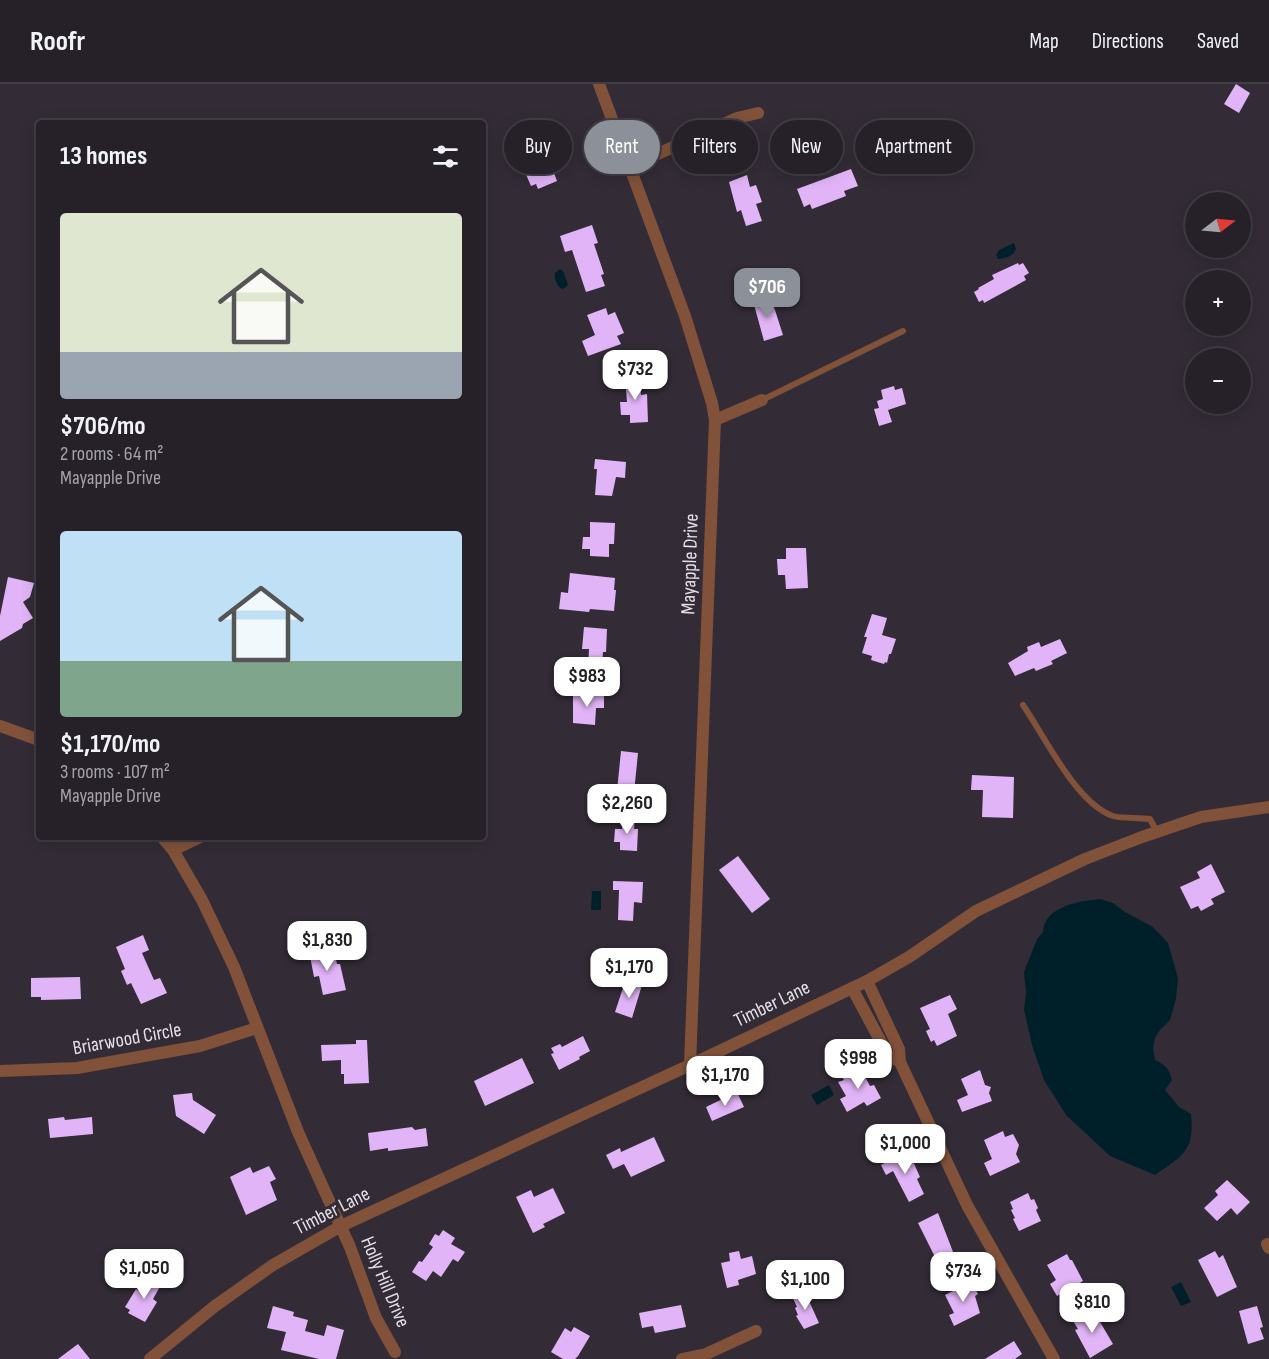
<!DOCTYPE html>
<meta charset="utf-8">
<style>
:root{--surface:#262129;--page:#2e2931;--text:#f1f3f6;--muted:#a4a3a8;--line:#423e46;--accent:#8c9099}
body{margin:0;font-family:"Sofia Sans Condensed",sans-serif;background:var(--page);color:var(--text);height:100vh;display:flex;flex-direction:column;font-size:22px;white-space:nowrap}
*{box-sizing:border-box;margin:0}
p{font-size:20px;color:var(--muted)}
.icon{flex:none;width:33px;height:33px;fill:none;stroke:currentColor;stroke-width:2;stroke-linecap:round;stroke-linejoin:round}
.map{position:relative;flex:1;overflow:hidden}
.side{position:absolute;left:36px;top:36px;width:450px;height:720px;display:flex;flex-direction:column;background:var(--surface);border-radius:6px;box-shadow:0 3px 15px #0003,0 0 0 2px var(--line)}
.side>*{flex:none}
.banner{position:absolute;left:504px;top:36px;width:570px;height:54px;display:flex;gap:12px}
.needle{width:39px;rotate:74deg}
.controls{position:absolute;left:1185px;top:108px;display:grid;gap:12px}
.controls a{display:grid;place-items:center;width:66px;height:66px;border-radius:50%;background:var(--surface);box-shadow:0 3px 15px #0003,0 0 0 2px var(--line);font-size:30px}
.price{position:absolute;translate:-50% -51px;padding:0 14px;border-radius:12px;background:#fff;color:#222;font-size:20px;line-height:39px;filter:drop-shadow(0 2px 3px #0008)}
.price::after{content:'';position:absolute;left:50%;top:36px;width:18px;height:14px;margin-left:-9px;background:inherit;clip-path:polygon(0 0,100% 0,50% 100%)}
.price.selected{background:var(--accent);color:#fff}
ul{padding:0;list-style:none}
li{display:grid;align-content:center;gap:12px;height:318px;padding:0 24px}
li span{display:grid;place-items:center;height:186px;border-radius:6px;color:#555}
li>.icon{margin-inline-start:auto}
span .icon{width:108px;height:108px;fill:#fffc;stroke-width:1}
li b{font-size:26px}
h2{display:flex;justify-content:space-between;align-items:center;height:72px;padding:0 24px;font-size:26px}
.tag{padding:0 21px;border-radius:27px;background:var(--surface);box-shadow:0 3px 15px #0003,0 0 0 2px var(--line);font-size:21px;line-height:54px}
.tag.selected{background:var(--accent);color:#fff}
header{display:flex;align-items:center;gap:36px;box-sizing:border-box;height:84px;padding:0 30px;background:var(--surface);border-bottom:2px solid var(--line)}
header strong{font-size:28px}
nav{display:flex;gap:33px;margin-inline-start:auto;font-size:21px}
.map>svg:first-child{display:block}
</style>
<header>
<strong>Roofr</strong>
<nav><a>Map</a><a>Directions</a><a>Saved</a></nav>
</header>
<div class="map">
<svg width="1269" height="1275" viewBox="0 0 1269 1275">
<rect width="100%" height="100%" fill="#332c37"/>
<g fill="#002029">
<path d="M1014 159 1016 165C1013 173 1005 174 998 175L996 171 999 166Z"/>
<path d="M560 185 563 187 568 201 563 205C557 204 554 194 555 189Z"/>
<polygon points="592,807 601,807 601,826 591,826"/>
<path d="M1100 815 1113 819 1125 828 1153 843 1168 859 1178 894 1176 915 1170 936 1160 946 1155 954 1153 964 1155 976C1166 981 1169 985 1172 996L1165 1006 1179 1023 1191 1030C1195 1067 1182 1072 1155 1091L1110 1072 1066 1031 1044 996 1032 961 1024 926 1026 909 1024 888 1037 855 1043 848C1044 822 1080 817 1100 815Z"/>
<polygon points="829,1001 834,1011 817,1021 811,1011"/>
<polygon points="1181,1198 1191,1218 1181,1222 1171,1203"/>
</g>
<g fill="#e1b4f7">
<polygon points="1236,0 1250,9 1239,29 1224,20"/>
<polygon points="554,57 559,71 551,74 557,88 554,89 557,97 538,105 536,100 531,102 525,88 530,86 524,69"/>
<polygon points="851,85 858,102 844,107 846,112 812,125 810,120 804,123 797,105"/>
<polygon points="747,91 750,103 756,101 762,118 756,120 762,137 746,142 741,126 737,128 729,98"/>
<polygon points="592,141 598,159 594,160 604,190 601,191 605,202 586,208 572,166 565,168 560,152"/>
<polygon points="1018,179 1019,181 1023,179 1029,189 1024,192 1026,196 984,219 983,216 979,218 974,208 979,205 978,204 994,195 992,191"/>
<polygon points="767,212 771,224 774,223 783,251 764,257 753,217"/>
<polygon points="606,224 608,231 615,228 624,249 617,252 621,260 588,272 582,257 595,251 587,231"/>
<polygon points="640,292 641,311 647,310 648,338 630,339 630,331 621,331 620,318 627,318 625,293"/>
<polygon points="894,302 895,306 902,304 906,320 888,326 892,338 879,342 874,325 879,324 877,317 883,315 881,306"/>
<polygon points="595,375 626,378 625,394 616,393 612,412 595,411 597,385 594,385"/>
<polygon points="590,438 615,439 614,460 609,460 609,473 590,472 590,465 582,465 583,453 590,453"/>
<polygon points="786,464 806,464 808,504 786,505 785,491 778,491 777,475 786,475"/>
<polygon points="570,489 615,494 614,506 616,506 614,527 590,525 589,528 559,525 561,508 568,509"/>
<polygon points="8,493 34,499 30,513 23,518 33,534 23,540 22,544 0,557 0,532"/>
<polygon points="872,530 887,534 882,551 896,555 891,570 889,570 887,579 885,578 884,580 871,576 872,572 862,569 867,553 864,553"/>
<polygon points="584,543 607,545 606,568 603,568 602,585 588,584 589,565 582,565"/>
<polygon points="1060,555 1067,569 1051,577 1053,580 1036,587 1034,584 1015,592 1008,579 1028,567 1027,563 1039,558 1041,563"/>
<polygon points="573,609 604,610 604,624 596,624 595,641 573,639"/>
<polygon points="621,667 638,669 634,709 617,707"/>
<polygon points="972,691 1014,693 1013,734 982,733 983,706 971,706"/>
<polygon points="623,733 635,734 634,745 638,745 637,767 620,766 620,758 614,758 615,745 622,745"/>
<polygon points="738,772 770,815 752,829 719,786"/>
<polygon points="1211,780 1225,808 1211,815 1214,820 1201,827 1198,822 1191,825 1180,803 1200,794 1197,788"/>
<polygon points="613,797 643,798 642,819 634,818 633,837 618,836 619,806 613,806"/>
<polygon points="143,851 149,866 142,869 154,896 160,894 167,909 141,920 131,899 127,901 121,887 125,885 116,863"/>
<polygon points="326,864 328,873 335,871 337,880 340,880 346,906 323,911 319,892 314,893 309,867"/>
<polygon points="80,893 81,915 41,916 41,913 31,913 31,894"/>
<polygon points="626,895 642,901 632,934 615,928"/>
<polygon points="950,911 957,925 948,930 957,952 937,962 934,956 931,958 926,947 930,945 920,924"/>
<polygon points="583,952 590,967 579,973 580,975 559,986 551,970 554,969 551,964 560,960 562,963"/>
<polygon points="356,956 367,956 369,999 344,1000 344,990 341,990 341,976 322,977 321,961 356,960"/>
<polygon points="522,974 534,999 485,1022 474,997"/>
<polygon points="860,983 870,1002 874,1001 881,1014 867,1022 864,1018 847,1028 840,1015 846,1012 838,998 844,996 842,993"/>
<polygon points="980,986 985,1001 991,1003 989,1009 992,1017 962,1028 957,1016 968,1011 961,995"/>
<polygon points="737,1008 744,1023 712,1037 706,1023"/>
<polygon points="192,1009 193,1016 216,1031 204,1050 176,1032 173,1011"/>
<polygon points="64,1033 65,1036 92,1033 93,1050 50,1054 48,1035"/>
<polygon points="412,1043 415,1046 426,1044 428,1062 388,1067 388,1064 370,1067 368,1049"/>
<polygon points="1003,1047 1005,1053 1013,1050 1019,1061 1016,1070 1020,1078 990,1092 984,1079 992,1075 984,1056"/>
<polygon points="654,1053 665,1077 631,1093 624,1080 613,1085 606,1071 620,1064 621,1068"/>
<polygon points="908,1066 920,1093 917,1095 924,1110 909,1118 893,1087 886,1091 881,1081"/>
<polygon points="269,1082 276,1095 270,1098 277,1116 246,1131 230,1093 250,1083 253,1089"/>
<polygon points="1227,1096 1250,1118 1237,1131 1231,1124 1217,1137 1204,1124 1218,1111 1215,1107"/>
<polygon points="553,1104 565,1129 543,1140 545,1143 533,1149 516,1113 531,1106 534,1113"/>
<polygon points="1028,1109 1031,1116 1034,1115 1038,1124 1036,1126 1041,1137 1019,1147 1013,1135 1015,1134 1011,1126 1013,1125 1010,1118"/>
<polygon points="938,1129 955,1173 939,1181 918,1139"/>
<polygon points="443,1146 455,1154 451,1160 465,1168 458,1178 453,1175 441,1193 433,1187 426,1197 412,1188 419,1177 422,1178 433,1163 429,1160 435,1150 439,1152"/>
<polygon points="739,1167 741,1175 752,1172 756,1190 738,1196 739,1201 727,1204 721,1179 730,1177 729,1169"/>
<polygon points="1215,1167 1219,1174 1223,1171 1237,1203 1217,1213 1198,1176"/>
<polygon points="1067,1170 1070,1176 1072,1176 1083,1197 1057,1212 1050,1200 1056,1196 1047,1181"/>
<polygon points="149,1192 162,1199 153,1215 157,1218 145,1238 128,1229 130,1226 125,1223 136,1205 141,1208"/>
<polygon points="973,1197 978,1205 976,1206 978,1210 975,1212 980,1229 954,1242 949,1231 954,1229 945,1211"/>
<polygon points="804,1206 819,1239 804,1245 796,1232 798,1231 795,1224 797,1223 792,1212"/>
<polygon points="681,1221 686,1243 655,1249 653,1242 642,1244 639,1229"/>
<polygon points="273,1222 294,1228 293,1232 308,1236 305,1247 324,1252 327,1241 344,1246 336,1275 319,1275 281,1266 286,1248 267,1244"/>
<polygon points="1257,1222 1263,1243 1260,1244 1264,1255 1248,1260 1239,1227"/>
<polygon points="1093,1226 1113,1260 1090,1274 1075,1246 1078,1245 1073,1237"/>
<polygon points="574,1243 590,1252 578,1272 575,1275 563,1275 551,1268 565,1244 571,1248"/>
<polygon points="1014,1257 1022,1270 1015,1275 985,1275"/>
<polygon points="78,1260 90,1275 58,1275"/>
</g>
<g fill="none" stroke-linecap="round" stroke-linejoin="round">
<g stroke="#815239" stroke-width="6">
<polyline points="762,316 903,247"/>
<path d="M1023 621C1045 653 1076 719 1113 732 1123 735 1139 733 1150 735L1157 748"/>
</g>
<g stroke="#815239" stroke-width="12">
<polyline points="599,0 685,232 712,319 715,336 690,981"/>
<polyline points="629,83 737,34 758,29"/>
<polyline points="715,336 762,316"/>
<polyline points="0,642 39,656"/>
<polyline points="162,753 173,766 202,816 234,883 298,1048 350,1163 376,1234 395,1268"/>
<polyline points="173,766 200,753"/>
<polyline points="867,897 899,965 900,978 967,1121 1054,1275"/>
<polyline points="852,904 888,971 900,978"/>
<polyline points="0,987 77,984 200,962 257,944"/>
<polyline points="1267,1160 1269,1164"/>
<polyline points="150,1275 215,1222 273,1181 341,1142 690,981 867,897 909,873 976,827 1085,775 1142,753 1201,733 1269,723"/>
<polyline points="682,1275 706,1270 756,1247"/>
</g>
</g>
<g text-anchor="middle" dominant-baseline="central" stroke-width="6" stroke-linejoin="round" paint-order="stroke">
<g font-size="20" fill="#e4dfe6" stroke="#332c37">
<text transform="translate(690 480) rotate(-88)">Mayapple Drive</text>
<text transform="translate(772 920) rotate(-26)">Timber Lane</text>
<text transform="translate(127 955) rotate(-10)">Briarwood Circle</text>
<text transform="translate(332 1127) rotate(-27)">Timber Lane</text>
<text transform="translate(385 1198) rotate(67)">Holly Hill Drive</text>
</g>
</g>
</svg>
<div class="controls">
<a><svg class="needle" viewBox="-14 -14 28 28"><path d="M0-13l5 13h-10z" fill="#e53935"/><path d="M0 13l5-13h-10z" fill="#a4a3a8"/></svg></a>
<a>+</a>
<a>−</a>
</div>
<b class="price selected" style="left:767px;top:235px">$706</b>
<b class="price" style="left:635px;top:317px">$732</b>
<b class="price" style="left:587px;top:624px">$983</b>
<b class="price" style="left:627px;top:751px">$2,260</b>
<b class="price" style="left:327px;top:888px">$1,830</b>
<b class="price" style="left:629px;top:915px">$1,170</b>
<b class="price" style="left:858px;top:1006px">$998</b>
<b class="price" style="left:725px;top:1023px">$1,170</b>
<b class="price" style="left:905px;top:1091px">$1,000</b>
<b class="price" style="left:144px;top:1216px">$1,050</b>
<b class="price" style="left:963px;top:1219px">$734</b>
<b class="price" style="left:805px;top:1227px">$1,100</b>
<b class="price" style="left:1092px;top:1250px">$810</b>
<div class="banner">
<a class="tag">Buy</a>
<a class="tag selected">Rent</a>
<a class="tag">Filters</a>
<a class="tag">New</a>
<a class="tag">Apartment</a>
</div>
<section class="side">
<h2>13 homes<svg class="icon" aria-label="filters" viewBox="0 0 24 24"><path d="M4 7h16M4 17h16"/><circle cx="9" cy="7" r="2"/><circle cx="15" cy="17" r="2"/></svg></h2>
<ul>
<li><span style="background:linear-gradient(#dfe7d0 75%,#9aa5b1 0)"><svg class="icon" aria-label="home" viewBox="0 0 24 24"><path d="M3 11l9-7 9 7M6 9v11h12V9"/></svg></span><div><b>$706/mo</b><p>2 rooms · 64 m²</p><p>Mayapple Drive</p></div></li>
<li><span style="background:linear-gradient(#bfe0f5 70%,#7fa58c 0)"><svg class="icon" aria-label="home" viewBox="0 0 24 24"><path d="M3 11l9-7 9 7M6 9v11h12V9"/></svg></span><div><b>$1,170/mo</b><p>3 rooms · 107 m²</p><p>Mayapple Drive</p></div></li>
</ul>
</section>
</div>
